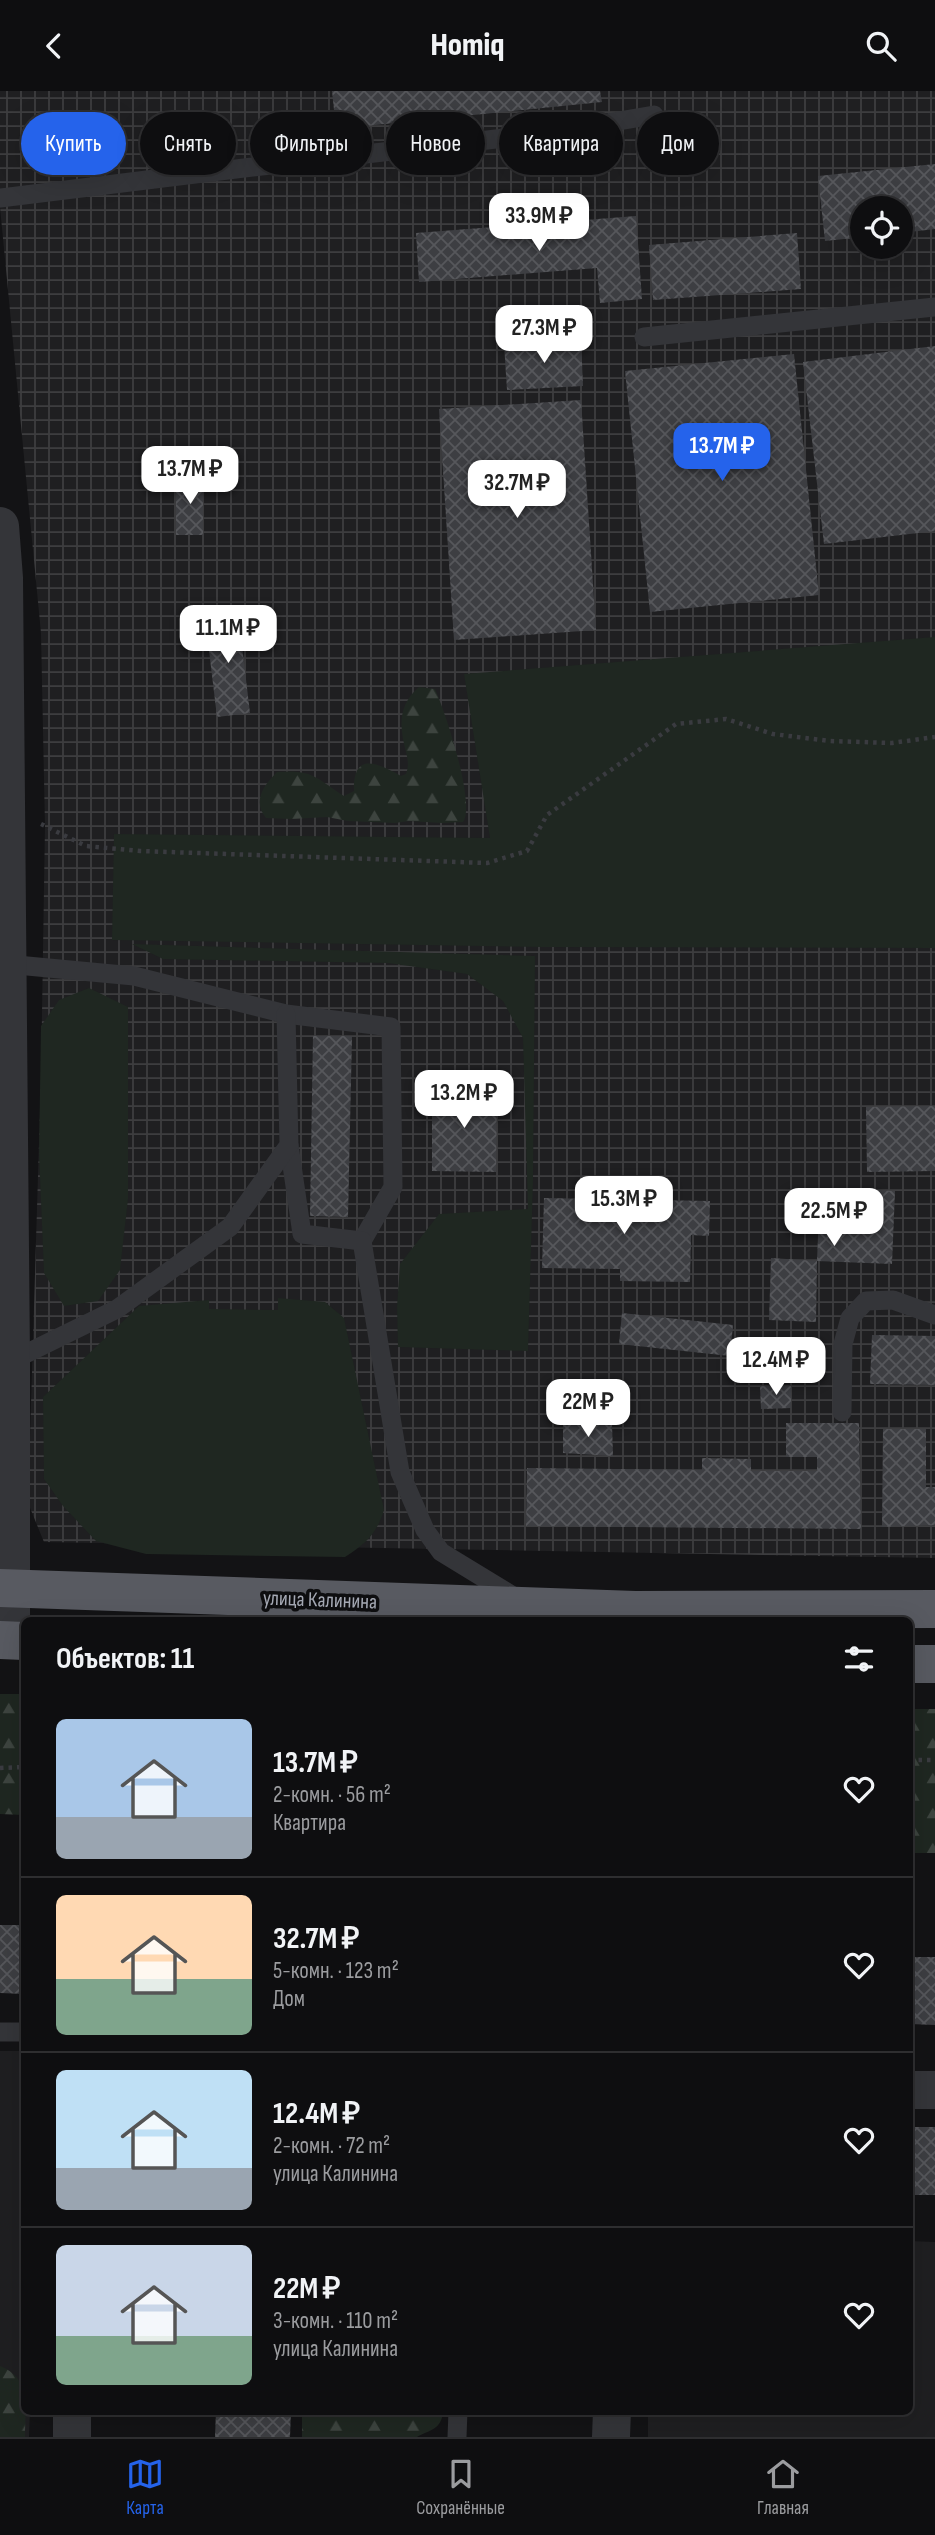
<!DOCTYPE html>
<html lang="ru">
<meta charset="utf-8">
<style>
:root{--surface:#0e0e10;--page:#1c1c1e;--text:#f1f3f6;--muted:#9b9c9f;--line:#2e2e30;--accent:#2563eb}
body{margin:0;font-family:"Sofia Sans Condensed",sans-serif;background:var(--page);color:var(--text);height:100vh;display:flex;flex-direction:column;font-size:26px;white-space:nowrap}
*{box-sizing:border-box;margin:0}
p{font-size:23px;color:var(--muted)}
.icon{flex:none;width:38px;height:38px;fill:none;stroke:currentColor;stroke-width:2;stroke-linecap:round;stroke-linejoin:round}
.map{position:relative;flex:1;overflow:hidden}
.panel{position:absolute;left:21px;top:1526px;width:892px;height:798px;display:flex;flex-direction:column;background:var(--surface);border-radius:10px;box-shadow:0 7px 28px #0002,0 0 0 2px var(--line)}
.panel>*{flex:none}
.top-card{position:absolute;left:21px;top:21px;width:894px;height:63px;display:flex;gap:14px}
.controls{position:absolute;left:850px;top:105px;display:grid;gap:14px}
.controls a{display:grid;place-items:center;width:63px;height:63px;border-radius:50%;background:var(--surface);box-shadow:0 7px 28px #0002,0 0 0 2px var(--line);font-size:35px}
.price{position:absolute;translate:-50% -60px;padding:0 16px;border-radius:14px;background:#fff;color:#222;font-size:23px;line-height:46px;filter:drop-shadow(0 2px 4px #0008)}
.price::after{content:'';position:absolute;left:50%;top:42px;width:21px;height:16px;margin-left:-10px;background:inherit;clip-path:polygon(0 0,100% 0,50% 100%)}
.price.on{background:var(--accent);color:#fff}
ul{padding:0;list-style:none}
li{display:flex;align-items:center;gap:21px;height:175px;padding:0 35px}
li+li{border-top:2px solid var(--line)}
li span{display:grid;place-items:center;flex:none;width:196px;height:140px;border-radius:10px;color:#555}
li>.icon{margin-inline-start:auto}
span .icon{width:84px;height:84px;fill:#fffc;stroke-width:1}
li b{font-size:30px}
h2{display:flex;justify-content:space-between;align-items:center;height:84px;padding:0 35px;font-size:30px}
.tag{padding:0 24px;border-radius:32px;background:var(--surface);box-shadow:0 7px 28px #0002,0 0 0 2px var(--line);font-size:24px;line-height:63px}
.tag.on{background:var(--accent);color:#fff}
header{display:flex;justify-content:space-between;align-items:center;height:91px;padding:0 35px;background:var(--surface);font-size:32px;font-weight:800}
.tab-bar{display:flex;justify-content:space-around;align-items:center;height:98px;border-top:2px solid var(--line);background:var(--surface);font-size:19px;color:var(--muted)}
.tab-bar a{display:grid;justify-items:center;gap:4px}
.tab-bar .on{color:var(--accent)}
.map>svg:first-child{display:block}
</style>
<header><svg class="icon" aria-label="back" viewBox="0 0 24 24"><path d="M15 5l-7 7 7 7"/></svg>Homiq<svg class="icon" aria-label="search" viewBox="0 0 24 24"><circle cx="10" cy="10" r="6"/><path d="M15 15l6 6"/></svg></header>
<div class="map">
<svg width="935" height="2346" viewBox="0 0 935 2346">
<defs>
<pattern id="industrial-grid" width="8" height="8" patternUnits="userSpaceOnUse" patternTransform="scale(1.75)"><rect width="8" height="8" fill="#1f1f21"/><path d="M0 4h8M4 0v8" fill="none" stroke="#3d3d3f"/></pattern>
<pattern id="forest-firs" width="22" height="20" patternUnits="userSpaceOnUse" patternTransform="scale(1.75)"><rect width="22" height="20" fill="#1f2721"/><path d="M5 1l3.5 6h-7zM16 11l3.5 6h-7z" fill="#3d443f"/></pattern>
<pattern id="building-cross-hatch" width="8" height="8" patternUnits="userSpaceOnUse" patternTransform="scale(1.75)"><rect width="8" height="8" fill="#3d3e42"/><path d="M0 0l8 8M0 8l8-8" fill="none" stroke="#56575b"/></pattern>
</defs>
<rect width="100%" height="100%" fill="#131315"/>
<g fill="#1f1f21">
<polygon points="0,1960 24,1960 24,2320 30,2321 29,2346 0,2346"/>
<polygon points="910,2150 935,2151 935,2346 648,2346 648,2321 910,2320"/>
</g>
<path fill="url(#industrial-grid)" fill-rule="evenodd" d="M0 0H935V1467L44 1451 28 1412 41 987 45 735 41 542 0 116ZM863 117H901V156H863Z"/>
<g fill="#1f2721">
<polygon points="935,546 935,857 544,856 112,849 114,743 490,747 464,583"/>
<polygon points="132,853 535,865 533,1089 528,1260 398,1256 397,1216 400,1173 439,1123 528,1118 523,947 503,910 467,883 388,872 163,868"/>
<polygon points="89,897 128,916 128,1108 120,1179 98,1210 64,1215 44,1182 39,1063 41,935 59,909"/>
<path d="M278 1207 325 1211 344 1227 384 1419C377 1442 366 1453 345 1466L146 1463 96 1450 63 1415 44 1388 43 1306 139 1215 209 1209V1218L278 1219Z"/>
</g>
<g fill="url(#forest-firs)">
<path d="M419 596 435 598C445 620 476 713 463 731L442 732 409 730 395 732 348 730 327 726 291 728 266 727C252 710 264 694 277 681 313 678 316 687 344 705L354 700C353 660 377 672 401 685L406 683C409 675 408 669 406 661 399 635 398 614 419 596Z"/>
<polygon points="0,1603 24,1603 24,1724 0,1723"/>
<rect x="910" y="1618" width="25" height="144"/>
<path d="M0 2275C32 2287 25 2319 25 2346H0Z"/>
<path d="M302 2321V2320L443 2321C441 2340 428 2339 417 2346H302Z"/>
</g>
<g fill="url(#building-cross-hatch)">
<polygon points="332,0 600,0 602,11 336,38"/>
<polygon points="935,73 935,138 901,142 901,117 863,117 863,146 825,150 818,85"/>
<polygon points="636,125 642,208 600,212 597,177 419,191 416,142"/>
<polygon points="797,142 801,198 653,209 649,154"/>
<polygon points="581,248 583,295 507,299 504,253"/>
<polygon points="935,255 935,440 824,453 803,271"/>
<polygon points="794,263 819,504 650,521 625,280"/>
<polygon points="581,309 596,539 454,549 439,318"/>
<rect x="176" y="386" width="27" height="58"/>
<polygon points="238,522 250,622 217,626 205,526"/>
<polygon points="313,945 352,945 348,1126 310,1125"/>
<polygon points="432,997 497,998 496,1081 432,1080"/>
<polygon points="935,1015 935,1080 867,1081 866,1016"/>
<polygon points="820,1097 895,1100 892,1173 817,1170 816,1231 769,1229 771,1167 817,1170"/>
<polygon points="544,1107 710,1110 709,1145 691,1144 690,1191 620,1190 620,1178 542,1177"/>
<polygon points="622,1222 733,1234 730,1265 619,1253"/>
<polygon points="872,1244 935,1245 935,1294 870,1293"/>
<polygon points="760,1295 791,1295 791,1317 761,1318"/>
<polygon points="563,1332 612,1333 613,1365 563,1362"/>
<polygon points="786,1332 859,1332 861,1438 526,1435 527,1377 702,1379 702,1367 751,1368 751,1380 817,1380 817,1366 786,1366"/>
<polygon points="883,1338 926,1338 926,1396 935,1396 935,1434 882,1436"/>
<polygon points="0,1834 24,1834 24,1903 0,1902"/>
<polygon points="910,1866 935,1866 935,1934 910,1933"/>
<rect x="910" y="2036" width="25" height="68"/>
<polygon points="216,2320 291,2320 290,2346 215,2346"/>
</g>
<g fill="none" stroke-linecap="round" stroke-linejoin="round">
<g stroke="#3a3b40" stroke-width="4.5" stroke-dasharray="3.5 5" stroke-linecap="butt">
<polyline points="41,733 86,755 140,760 487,772 527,760 547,724 676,633 726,628 773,643 830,650 892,652 935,646"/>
<polyline points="910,1669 935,1669"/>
<polyline points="0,1677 24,1676"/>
</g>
<g stroke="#343539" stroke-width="19">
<polyline points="0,107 244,77 548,42 654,24"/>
<polyline points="644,246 935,216"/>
<polyline points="6,873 134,885 286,923 391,936 393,1096 362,1150"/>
<polyline points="289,1054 302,1143 362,1150 400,1381 425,1439 441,1461 518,1508"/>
<polyline points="11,1270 117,1218 230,1136 289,1054 286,923"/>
<polyline points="842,1321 843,1253 850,1227 866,1210 893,1209 935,1224"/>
<polyline points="0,1941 24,1941"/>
<polyline points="457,2346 458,2320"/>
</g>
<g stroke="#343539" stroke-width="38">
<polyline points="0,435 4,487 11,1270 11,1549"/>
<polyline points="910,1999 935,1999"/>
<polyline points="72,2346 72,2320"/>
<polyline points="611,2346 612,2320"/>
</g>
<g stroke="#585a61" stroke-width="38">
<polyline points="0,1497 635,1519 935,1518"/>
<polyline points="0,1549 24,1550"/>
<polyline points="910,1573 935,1573"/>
</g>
</g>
<g text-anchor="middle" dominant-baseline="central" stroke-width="7" stroke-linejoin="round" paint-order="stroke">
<g font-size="21" fill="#a5a9b4" stroke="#0e0e10">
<text transform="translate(320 1509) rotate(2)">улица Калинина</text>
</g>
</g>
</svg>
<div class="controls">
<a><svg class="icon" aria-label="locate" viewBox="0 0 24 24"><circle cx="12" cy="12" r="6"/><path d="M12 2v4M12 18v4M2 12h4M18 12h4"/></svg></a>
</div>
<b class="price" style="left:539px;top:162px">33.9M ₽</b>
<b class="price" style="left:544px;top:274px">27.3M ₽</b>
<b class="price on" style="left:722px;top:392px">13.7M ₽</b>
<b class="price" style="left:190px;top:415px">13.7M ₽</b>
<b class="price" style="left:517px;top:429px">32.7M ₽</b>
<b class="price" style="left:228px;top:574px">11.1M ₽</b>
<b class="price" style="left:464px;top:1039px">13.2M ₽</b>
<b class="price" style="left:624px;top:1145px">15.3M ₽</b>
<b class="price" style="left:834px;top:1157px">22.5M ₽</b>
<b class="price" style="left:776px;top:1306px">12.4M ₽</b>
<b class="price" style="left:588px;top:1348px">22M ₽</b>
<div class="top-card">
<a class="tag on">Купить</a>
<a class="tag">Снять</a>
<a class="tag">Фильтры</a>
<a class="tag">Новое</a>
<a class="tag">Квартира</a>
<a class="tag">Дом</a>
</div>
<section class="panel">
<h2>Объектов: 11<svg class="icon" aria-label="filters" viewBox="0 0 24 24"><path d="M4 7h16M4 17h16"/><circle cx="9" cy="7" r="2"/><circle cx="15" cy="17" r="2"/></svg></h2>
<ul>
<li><span style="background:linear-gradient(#a9c7e8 70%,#9aa5b1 0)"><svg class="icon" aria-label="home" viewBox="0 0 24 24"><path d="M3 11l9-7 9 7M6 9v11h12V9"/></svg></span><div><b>13.7M ₽</b><p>2-комн. · 56 m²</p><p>Квартира</p></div><svg class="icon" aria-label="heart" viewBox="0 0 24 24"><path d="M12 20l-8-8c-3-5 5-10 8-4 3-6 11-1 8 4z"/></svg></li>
<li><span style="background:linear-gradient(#ffd9b3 60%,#7fa58c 0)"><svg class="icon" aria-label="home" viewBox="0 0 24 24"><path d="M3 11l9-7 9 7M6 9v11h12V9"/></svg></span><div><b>32.7M ₽</b><p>5-комн. · 123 m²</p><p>Дом</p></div><svg class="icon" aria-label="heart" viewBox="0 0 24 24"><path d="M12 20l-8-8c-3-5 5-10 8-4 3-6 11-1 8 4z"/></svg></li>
<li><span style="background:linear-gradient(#bfe0f5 70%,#9aa5b1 0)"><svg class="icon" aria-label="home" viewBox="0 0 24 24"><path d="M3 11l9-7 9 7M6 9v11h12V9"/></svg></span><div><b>12.4M ₽</b><p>2-комн. · 72 m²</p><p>улица Калинина</p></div><svg class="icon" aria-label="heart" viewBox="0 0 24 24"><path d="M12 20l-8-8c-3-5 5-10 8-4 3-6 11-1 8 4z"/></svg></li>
<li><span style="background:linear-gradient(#c9d6e8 65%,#7fa58c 0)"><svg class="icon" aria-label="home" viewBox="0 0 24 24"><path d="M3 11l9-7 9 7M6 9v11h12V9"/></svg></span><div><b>22M ₽</b><p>3-комн. · 110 m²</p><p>улица Калинина</p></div><svg class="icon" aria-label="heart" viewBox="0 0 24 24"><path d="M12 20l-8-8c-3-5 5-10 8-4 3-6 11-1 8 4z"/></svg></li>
</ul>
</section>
</div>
<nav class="tab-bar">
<a class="on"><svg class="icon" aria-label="map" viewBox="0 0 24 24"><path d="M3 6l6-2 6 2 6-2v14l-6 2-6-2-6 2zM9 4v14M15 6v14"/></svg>Карта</a>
<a><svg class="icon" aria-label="saved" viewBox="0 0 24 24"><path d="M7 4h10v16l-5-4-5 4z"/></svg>Сохранённые</a>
<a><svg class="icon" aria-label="home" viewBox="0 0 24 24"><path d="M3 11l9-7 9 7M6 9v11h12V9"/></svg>Главная</a>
</nav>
